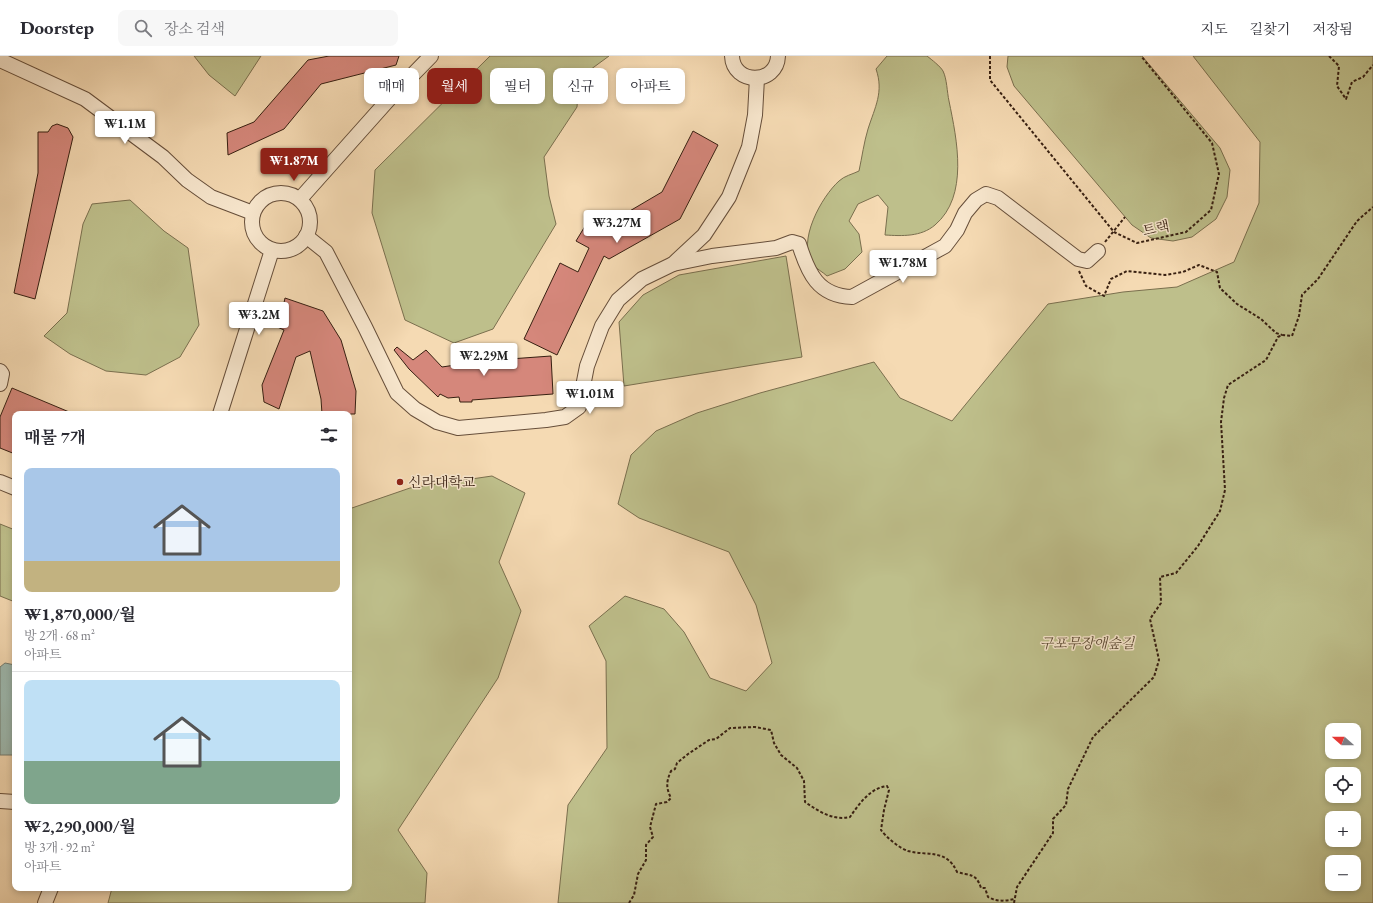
<!DOCTYPE html>
<html lang="ko">
<meta charset="utf-8">
<style>
:root{--surface:#fff;--page:#f7f7f7;--text:#2b2b33;--muted:#7c7c81;--line:#e1e1e2;--accent:#8f2418}
body{margin:0;font-family:"EB Garamond","Noto Serif KR",serif;background:var(--page);color:var(--text);height:100vh;display:flex;flex-direction:column;font-size:15px;white-space:nowrap}
*{box-sizing:border-box;margin:0}
p{font-size:13px;color:var(--muted)}
.icon{flex:none;width:22px;height:22px;fill:none;stroke:currentColor;stroke-width:2;stroke-linecap:round;stroke-linejoin:round}
.map{position:relative;flex:1;overflow:hidden}
.details{position:absolute;left:12px;top:355px;width:340px;height:480px;display:flex;flex-direction:column;background:var(--surface);border-radius:8px;box-shadow:0 2px 6px #0003}
.details>*{flex:none}
.banner{position:absolute;left:364px;top:12px;width:380px;height:36px;display:flex;gap:8px}
.needle{width:26px;rotate:291deg}
.buttons{position:absolute;left:1325px;top:667px;display:grid;gap:8px}
.buttons a{display:grid;place-items:center;width:36px;height:36px;border-radius:8px;background:var(--surface);box-shadow:0 2px 6px #0003;font-size:20px}
.price{position:absolute;translate:-50% -34px;padding:0 9px;border-radius:4px;background:#fff;color:#222;font-size:13px;line-height:26px;filter:drop-shadow(0 1px 2px #0008)}
.price::after{content:'';position:absolute;left:50%;top:24px;width:12px;height:9px;margin-left:-6px;background:inherit;clip-path:polygon(0 0,100% 0,50% 100%)}
.price.active{background:var(--accent);color:#fff}
ul{padding:0;list-style:none}
li{display:grid;align-content:center;gap:8px;height:212px;padding:0 12px}
li+li{border-top:1px solid var(--line)}
li span{display:grid;place-items:center;height:124px;border-radius:8px;color:#555}
li>.icon{margin-inline-start:auto}
span .icon{width:72px;height:72px;fill:#fffc;stroke-width:1}
li b{font-size:17px}
h2{display:flex;justify-content:space-between;align-items:center;height:48px;padding:0 12px;font-size:17px}
.tag{padding:0 14px;border-radius:8px;background:var(--surface);box-shadow:0 2px 6px #0003;font-size:14px;line-height:36px}
.tag.active{background:var(--accent);color:#fff}
header{display:flex;align-items:center;gap:24px;box-sizing:border-box;height:56px;padding:0 20px;background:var(--surface);border-bottom:1px solid var(--line)}
header strong{font-size:19px}
nav{display:flex;gap:22px;margin-inline-start:auto;font-size:14px}
.search{width:280px;height:36px;background:var(--page);display:flex;align-items:center;gap:10px;box-sizing:border-box;padding:0 14px;border-radius:8px;color:var(--muted);font-size:15px}
.map>svg:first-child{display:block}
</style>
<header>
<strong>Doorstep</strong>
<div class="search"><svg class="icon" aria-label="search" viewBox="0 0 24 24"><circle cx="10" cy="10" r="6"/><path d="M15 15l6 6"/></svg>장소 검색</div>
<nav><a>지도</a><a>길찾기</a><a>저장됨</a></nav>
</header>
<div class="map">
<svg width="1373" height="847" viewBox="0 0 1373 847">
<rect width="100%" height="100%" fill="#f5dab3"/>
<filter id="stains"><feTurbulence type="fractalNoise" baseFrequency=".005" numOctaves="4"/><feColorMatrix values="0 0 0 0 .2 0 0 0 0 .09 0 0 0 0 .02 0 0 0 .5 -.17"/></filter>
<radialGradient id="worn" r=".72"><stop offset=".6" stop-color="#630" stop-opacity="0"/><stop offset="1" stop-color="#630" stop-opacity=".3"/></radialGradient>
<g fill="#bebf8b" stroke="#7a6f4e" fill-rule="evenodd">
<polygon points="194,0 261,0 235,40 209,19"/>
<polygon points="490,0 609,0 579,22 577,51 544,101 549,140 556,168 493,273 454,287 405,264 372,157 375,114"/>
<path d="M887 0H927C932 4 940 10 943 15 947 23 947 36 949 45 957 84 969 140 935 169 921 181 902 180 885 179L888 151 878 139 858 148 849 165 859 178 862 196 845 213 827 220C823 216 816 213 813 208 796 186 822 140 839 125 844 120 853 118 859 115 862 101 864 86 868 73 875 51 884 36 876 13Z"/>
<polygon points="1008,0 1142,0 1220,92 1230,114 1227,141 1216,163 1192,181 1173,185 1151,182 1132,169 1014,30 1007,11"/>
<path d="M1193 0H1373V847H558L568 749 607 692 606 605 589 570 625 540 664 553 684 576 710 622 746 635 772 607 756 549 729 496 639 462 618 448 631 399 656 375 697 357 760 337 874 306 900 342 952 365 1048 248 1123 236 1177 231 1234 206 1259 147 1260 86ZM1332 674H1354V696H1332ZM1332 718H1354V740H1332ZM1332 762H1354V784H1332ZM1332 806H1354V828H1332Z"/>
<polygon points="130,144 164,175 188,192 199,269 180,301 146,319 106,315 70,298 44,280 67,257 83,168 92,148"/>
<polygon points="786,200 802,301 624,330 619,266 643,239 679,219"/>
<polygon points="492,420 525,437 499,506 521,555 498,622 398,774 427,817 425,847 108,847 112,832 349,832 349,453 410,432"/>
<polygon points="0,468 15,474 15,546 0,540"/>
</g>
<polygon fill="#9dbab1" stroke="#747c71" points="5,607 15,609 15,699 0,699 0,611"/>
<g fill="#d5877b" stroke="#371f11">
<polygon points="329,0 399,0 396,9 321,28 284,73 228,99 227,77 254,66 308,4"/>
<polygon points="57,68 68,72 73,81 35,243 14,237 38,117 38,76 48,76 52,70"/>
<polygon points="693,75 718,89 680,163 609,203 604,200 557,299 524,283 560,207 578,216 589,192 576,185 593,157 611,166 662,136"/>
<polygon points="285,242 323,255 341,284 356,335 355,358 322,358 321,343 310,295 296,301 279,353 264,346 262,329 284,274 275,270 282,256"/>
<polygon points="397,291 413,304 426,294 442,311 482,305 551,300 553,338 472,344 472,346 460,346 459,341 448,342 440,338 438,341 409,313 394,294"/>
<polygon points="12,332 74,358 15,358 15,398 0,392 0,361"/>
</g>
<g fill="none" stroke-linecap="round" stroke-linejoin="round">
<g stroke="#664e3a" stroke-width="16">
<g id="minor">
<path d="M732 0C733 29 777 29 778 0"/>
<polyline points="0,4 85,43 163,101 187,124 211,141 253,157"/>
<circle cx="281" cy="166" r="29"/>
<polyline points="300,143 390,42 431,0"/>
<polyline points="306,180 326,196 365,271 397,337 415,353 437,366 458,372 546,364 565,361 579,351 587,310 602,270 618,244 642,223 673,208 704,179 729,141 749,91 755,59 757,22"/>
<path d="M673 208 712 200 776 192 792 186 799 188C808 217 818 240 852 241L945 190 957 174 965 157 976 144 986 138 998 142 1078 203 1087 205 1098 195"/>
<polyline points="0,315 2,318 0,328"/>
<polyline points="220,358 272,194"/>
<polyline points="0,426 15,432"/>
<polyline points="0,745 15,746"/>
<polyline points="45,847 51,832"/>
</g>
</g>
<g stroke="#371f11" stroke-width="2" stroke-dasharray="3 2" stroke-linecap="butt">
<polyline points="990,0 990,24 1114,176 1137,187 1186,176 1211,154 1219,118 1212,87 1141,0"/>
<polyline points="1329,0 1339,10 1337,30 1346,43 1352,26 1363,21 1373,9"/>
<polyline points="1105,186 1125,161"/>
<polyline points="1079,215 1086,230 1104,240 1111,223 1127,215 1165,219 1183,216 1199,209 1217,216 1220,232 1237,248 1261,263 1276,277 1282,279"/>
<path d="M629 847 634 839 638 818 646 804V789L653 781 650 771 656 748 667 746 671 742C666 732 666 726 671 715L675 713 677 707 688 698 709 684 716 683 730 672 755 671 771 674 774 687 781 699 797 712 804 725 805 746C818 755 833 765 850 761 859 748 870 732 887 730L889 734 884 754 881 774C886 781 899 792 908 795 928 800 947 793 957 816 971 820 976 817 981 832H985L988 841C997 846 1005 845 1015 843"/>
<polyline points="1014,847 1017,831 1053,777 1053,763 1066,749 1068,733 1093,681 1154,621 1159,604 1150,563 1161,547 1160,521 1176,517 1198,490 1220,455 1225,434 1221,366 1224,342 1228,329 1266,304 1278,281 1282,279 1292,280 1299,260 1302,239 1318,223 1357,165 1373,151"/>
</g>
<use href="#minor" stroke="#f8e7ce" stroke-width="14"/>
</g>
<circle fill="#8f2418" stroke="#f8e7ce" stroke-width="1.5" cx="400" cy="426" r="4"/>
<g text-anchor="middle" dominant-baseline="central" stroke-width="3" stroke-linejoin="round" paint-order="stroke">
<g font-size="14" fill="#371f11" stroke="#f8e7ce">
<text transform="translate(1156 172) rotate(-12)">트랙</text>
</g>
<g font-size="14" fill="#371f11" stroke="#f8e7ce" text-anchor="start">
<text x="408" y="426">신라대학교</text>
</g>
<g font-size="14" font-style="italic" fill="#594730" stroke="#f8e7ce">
<text x="1087" y="587">구포무장애숲길</text>
</g>
</g>
<rect width="100%" height="100%" filter="url(#stains)"/>
<rect width="100%" height="100%" fill="url(#worn)"/>
</svg>
<div class="buttons">
<a><svg class="needle" viewBox="-14 -14 28 28"><path d="M0-13l5 13h-10z" fill="#e53935"/><path d="M0 13l5-13h-10z" fill="#7c7c81"/></svg></a>
<a><svg class="icon" aria-label="locate" viewBox="0 0 24 24"><circle cx="12" cy="12" r="6"/><path d="M12 2v4M12 18v4M2 12h4M18 12h4"/></svg></a>
<a>+</a>
<a>−</a>
</div>
<b class="price" style="left:125px;top:89px">₩1.1M</b>
<b class="price active" style="left:294px;top:126px">₩1.87M</b>
<b class="price" style="left:617px;top:188px">₩3.27M</b>
<b class="price" style="left:903px;top:228px">₩1.78M</b>
<b class="price" style="left:259px;top:280px">₩3.2M</b>
<b class="price" style="left:484px;top:321px">₩2.29M</b>
<b class="price" style="left:590px;top:359px">₩1.01M</b>
<div class="banner">
<a class="tag">매매</a>
<a class="tag active">월세</a>
<a class="tag">필터</a>
<a class="tag">신규</a>
<a class="tag">아파트</a>
</div>
<section class="details">
<h2>매물 7개<svg class="icon" aria-label="filters" viewBox="0 0 24 24"><path d="M4 7h16M4 17h16"/><circle cx="9" cy="7" r="2"/><circle cx="15" cy="17" r="2"/></svg></h2>
<ul>
<li><span style="background:linear-gradient(#a9c7e8 75%,#c2b280 0)"><svg class="icon" aria-label="home" viewBox="0 0 24 24"><path d="M3 11l9-7 9 7M6 9v11h12V9"/></svg></span><div><b>₩1,870,000/월</b><p>방 2개 · 68 m²</p><p>아파트</p></div></li>
<li><span style="background:linear-gradient(#bfe0f5 65%,#7fa58c 0)"><svg class="icon" aria-label="home" viewBox="0 0 24 24"><path d="M3 11l9-7 9 7M6 9v11h12V9"/></svg></span><div><b>₩2,290,000/월</b><p>방 3개 · 92 m²</p><p>아파트</p></div></li>
</ul>
</section>
</div>
